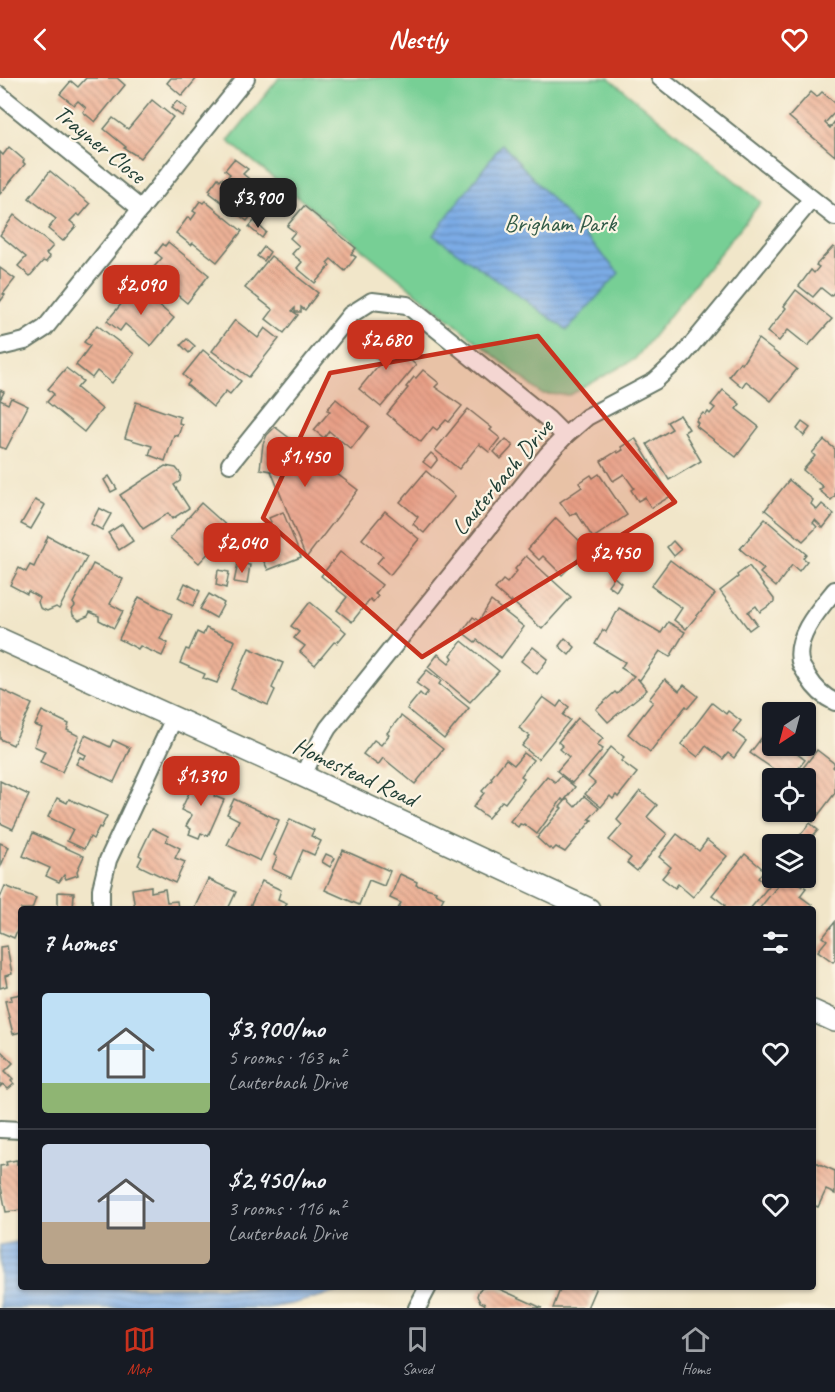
<!DOCTYPE html>
<meta charset="utf-8">
<style>
:root{--surface:#171b24;--page:#20242c;--text:#f1f3f6;--muted:#9ea1a6;--line:#363941;--accent:#c8321e}
body{margin:0;font-family:Caveat,sans-serif;background:var(--page);color:var(--text);height:100vh;display:flex;flex-direction:column;font-size:22px;white-space:nowrap}
*{box-sizing:border-box;margin:0}
p{font-size:20px;color:var(--muted)}
.icon{flex:none;width:33px;height:33px;fill:none;stroke:currentColor;stroke-width:2;stroke-linecap:round;stroke-linejoin:round}
.map{position:relative;flex:1;overflow:hidden}
.details{position:absolute;left:18px;top:828px;width:798px;height:384px;display:flex;flex-direction:column;background:var(--surface);border-radius:6px;box-shadow:0 2px 4px #0004}
.details>*{flex:none}
.needle{width:39px;rotate:216deg}
.controls{position:absolute;left:762px;top:624px;display:grid;gap:12px}
.controls a{display:grid;place-items:center;width:54px;height:54px;border-radius:6px;background:var(--surface);box-shadow:0 2px 4px #0004;font-size:30px}
.price{position:absolute;translate:-50% -51px;padding:0 14px;border-radius:12px;background:var(--accent);color:#fff;font-size:20px;line-height:39px;filter:drop-shadow(0 2px 3px #0008)}
.price::after{content:'';position:absolute;left:50%;top:36px;width:18px;height:14px;margin-left:-9px;background:inherit;clip-path:polygon(0 0,100% 0,50% 100%)}
.price.current{background:#222;color:#fff}
ul{padding:0;list-style:none}
li{display:flex;align-items:center;gap:18px;height:150px;padding:0 24px}
li+li{border-top:2px solid var(--line)}
li span{display:grid;place-items:center;flex:none;width:168px;height:120px;border-radius:6px;color:#555}
li>.icon{margin-inline-start:auto}
span .icon{width:72px;height:72px;fill:#fffc;stroke-width:1}
li b{font-size:26px}
h2{display:flex;justify-content:space-between;align-items:center;height:72px;padding:0 24px;font-size:26px}
header{display:flex;justify-content:space-between;align-items:center;height:78px;padding:0 24px;background:var(--accent);color:#fff;font-size:27px;font-weight:800}
.dock{display:flex;justify-content:space-around;align-items:center;height:84px;border-top:2px solid var(--line);background:var(--surface);font-size:16px;color:var(--muted)}
.dock a{display:grid;justify-items:center;gap:3px}
.dock .current{color:var(--accent)}
.map>svg:first-child{display:block}
</style>
<header><svg class="icon" aria-label="back" viewBox="0 0 24 24"><path d="M15 5l-7 7 7 7"/></svg>Nestly<svg class="icon" aria-label="heart" viewBox="0 0 24 24"><path d="M12 20l-8-8c-3-5 5-10 8-4 3-6 11-1 8 4z"/></svg></header>
<div class="map">
<svg width="835" height="1230" viewBox="0 0 835 1230">
<defs>
<pattern id="water-rules" width="6" height="5" patternUnits="userSpaceOnUse" patternTransform="scale(1.5)"><rect width="6" height="5" fill="#7babe5"/><path d="M0 2.5h6" fill="none" stroke="#648cba"/></pattern>
<pattern id="building-back-hatch" width="6" height="6" patternUnits="userSpaceOnUse" patternTransform="scale(1.5)"><rect width="6" height="6" fill="#eeb297"/><path d="M-1 5l2 2M0 0l6 6M5-1l2 2" fill="none" stroke="#c0927c"/></pattern>
</defs>
<rect width="100%" height="100%" fill="#fcf5e5"/>
<filter id="ink" filterUnits="userSpaceOnUse"><feTurbulence type="fractalNoise" baseFrequency=".0167" numOctaves="2"/><feDisplacementMap in="SourceGraphic" scale="12" xChannelSelector="R" yChannelSelector="G"/><feConvolveMatrix kernelMatrix="1 2 1 2 8 2 1 2 1" color-interpolation-filters="sRGB"/></filter>
<filter id="wash" filterUnits="userSpaceOnUse"><feTurbulence type="fractalNoise" baseFrequency=".008" numOctaves="4" result="noise"/><feDisplacementMap in="SourceGraphic" scale="24" xChannelSelector="R" yChannelSelector="G"/><feGaussianBlur stdDeviation="1.35" result="paint"/><feColorMatrix in="noise" values="0 0 0 0 0 0 0 0 0 0 0 0 0 0 0 0 0 1.4 0 .05"/><feComposite in="paint" operator="in"/></filter>
<g filter="url(#wash)">
<rect width="100%" height="100%" fill="#f1e6c9"/>
<polygon fill="#77cf95" stroke="#4b8664" stroke-width="1.5" points="279,0 609,0 761,124 635,281 570,317 542,316 228,63"/>
<g fill="url(#water-rules)" stroke="#4d748c" stroke-width="1.5">
<polygon points="502,66 619,195 567,252 433,157"/>
<polygon points="21,1163 21,1209 355,1209 292,1226 267,1230 0,1230 0,1167"/>
</g>
<g id="blocks">
<g fill="url(#building-back-hatch)">
<polygon points="86,0 117,0 125,7 95,44 83,34 86,30 78,23 74,27 60,16 71,3 78,9"/>
<polygon points="171,0 197,0 182,18 167,5"/>
<polygon points="811,14 817,19 822,14 835,25 835,34 825,45 830,50 835,43 835,78 789,39"/>
<polygon points="152,22 173,39 140,80 124,70 126,69 104,51 113,40 128,51"/>
<polygon points="177,23 187,31 182,38 171,30"/>
<polygon points="9,69 24,82 23,84 25,86 0,116 0,74 3,77"/>
<polygon points="234,81 248,91 243,96 268,116 247,143 210,115 211,113 209,112 218,100 220,102 222,100 225,102 230,96 225,92"/>
<polygon points="50,93 90,126 80,138 77,136 70,143 76,148 63,163 48,151 56,141 29,120"/>
<polygon points="200,123 203,125 205,123 242,153 217,184 193,165 191,167 176,155 188,139 191,142 196,135 193,133"/>
<polygon points="304,128 356,170 351,176 356,179 345,193 331,181 327,185 330,188 315,205 297,190 302,184 292,176 299,168 290,160 295,154 287,148"/>
<polygon points="14,137 53,168 46,176 50,179 46,184 43,183 30,198 18,188 26,179 0,157"/>
<polygon points="254,143 266,154 262,160 249,149"/>
<polygon points="168,164 209,197 187,225 164,206 159,212 144,200 162,180 156,175 163,166 165,168"/>
<polygon points="264,169 270,174 264,183 257,178"/>
<polygon points="833,169 835,170 835,213 831,218 821,210 813,219 799,208 811,192 814,195 819,189 816,187"/>
<polygon points="271,178 318,215 305,232 301,229 301,234 295,234 295,230 292,233 298,237 284,255 266,241 273,232 245,210"/>
<polygon points="0,190 15,201 3,216 5,217 0,224"/>
<polygon points="133,206 174,240 151,268 125,246 120,253 107,243 123,224 120,222"/>
<polygon points="796,212 832,241 808,268 788,252 779,263 767,254 786,230 784,228"/>
<polygon points="235,242 258,260 265,250 279,261 249,299 212,273"/>
<polygon points="97,247 134,276 112,305 97,293 92,300 76,287 90,268 84,264"/>
<polygon points="379,256 400,274 403,271 410,277 408,280 416,287 381,329 359,311 381,284 366,272"/>
<polygon points="187,261 195,268 189,275 181,267"/>
<polygon points="758,261 797,291 771,323 746,303 742,309 729,298 740,284 742,286"/>
<polygon points="203,272 241,303 230,316 226,313 213,329 187,307 190,303 183,297"/>
<polygon points="66,290 83,303 77,310 102,331 84,354 47,324 54,316 48,311"/>
<polygon points="423,292 439,305 435,309 462,328 449,344 446,342 437,352 433,349 421,364 387,336 408,310 406,309 414,299 416,300"/>
<polygon points="0,312 4,314 0,322 8,326 11,320 28,328 6,371 0,369"/>
<polygon points="723,312 740,326 736,331 759,349 736,379 696,348 698,345 696,343 703,335 706,337 708,334 710,336 715,330 711,327"/>
<polygon points="336,321 369,348 351,371 329,353 324,360 314,352 330,333 327,332"/>
<polygon points="136,324 180,339 179,345 182,346 178,358 174,357 165,383 149,377 152,368 125,360"/>
<polygon points="468,331 492,350 490,352 500,360 489,374 479,366 459,391 435,372"/>
<polygon points="680,337 689,351 684,354 701,383 669,402 647,366 672,351 667,344"/>
<polygon points="802,344 810,350 804,358 797,351"/>
<polygon points="275,349 358,412 306,480 271,393 260,391 263,366 267,357"/>
<polygon points="635,360 671,418 651,430 645,419 638,423 631,412 634,410 624,396 613,403 601,383 617,373 618,375 623,372 621,369"/>
<polygon points="506,361 513,368 501,381 494,374"/>
<polygon points="824,362 835,371 835,418 831,422 819,412 823,409 803,392 815,378 812,375"/>
<polygon points="431,375 438,381 431,390 423,384"/>
<polygon points="165,388 176,390 181,396 180,403 174,407 189,430 172,441 168,435 143,451 120,417"/>
<polygon points="426,393 455,418 424,455 413,446 418,439 400,424"/>
<polygon points="599,396 627,437 593,460 576,434 570,438 560,424 582,409 579,405 591,397 593,400"/>
<polygon points="109,398 117,411 111,414 104,402"/>
<polygon points="789,402 813,422 811,426 817,432 822,426 834,436 823,450 815,442 813,445 817,449 803,463 765,432"/>
<polygon points="35,422 45,427 31,451 21,446"/>
<polygon points="201,425 238,458 227,471 219,464 199,485 170,460"/>
<polygon points="99,430 111,436 102,452 91,446"/>
<polygon points="385,433 419,461 390,497 377,485 383,478 362,461"/>
<polygon points="283,434 301,479 268,492 256,467 249,469 244,454 271,444 269,440"/>
<polygon points="556,440 588,471 562,497 543,478 539,482 528,471"/>
<polygon points="765,441 806,476 803,480 807,483 799,493 792,487 776,509 760,495 764,491 740,471"/>
<polygon points="122,446 133,463 119,472 108,455"/>
<polygon points="48,458 87,479 59,531 56,529 47,533 40,530 38,524 40,520 28,513 27,516 10,507 19,490 26,494 30,487 34,489"/>
<polygon points="673,463 681,472 674,478 667,469"/>
<polygon points="340,474 382,507 375,516 378,518 373,524 370,521 352,544 337,532 347,519 321,498"/>
<polygon points="526,478 571,519 542,551 512,523 511,525 495,511 503,502 507,505 517,493 515,491"/>
<polygon points="670,482 715,516 686,551 674,542 682,530 651,508"/>
<polygon points="238,485 250,487 247,506 234,504"/>
<polygon points="93,486 123,501 110,526 123,533 114,550 99,542 99,538 90,534 88,538 79,542 73,537 72,532 75,528 73,525"/>
<polygon points="749,488 774,521 774,524 760,534 756,528 748,534 757,546 749,552 720,513 738,499 737,497"/>
<polygon points="218,492 229,494 226,510 216,507"/>
<polygon points="614,499 621,505 616,513 608,507"/>
<polygon points="185,505 200,513 193,528 178,520"/>
<polygon points="209,516 224,525 216,540 200,531"/>
<polygon points="139,519 172,536 160,561 168,565 162,578 140,568 138,571 119,561"/>
<polygon points="491,523 524,549 501,580 477,562 475,564 462,554 473,539 479,543"/>
<polygon points="310,524 346,554 337,565 334,564 315,587 300,574 305,568 294,560 299,554 291,548"/>
<polygon points="619,530 661,555 668,544 685,554 670,579 660,573 640,602 637,600 647,612 608,644 596,631 615,614 617,616 634,598 621,590 625,584 595,566 603,552 606,554"/>
<polygon points="206,550 235,563 217,605 203,600 205,596 180,585 186,571 189,572 197,554 203,557"/>
<polygon points="565,560 575,569 569,577 559,568"/>
<polygon points="462,563 499,593 470,624 428,589 438,576 449,585 453,580 451,577"/>
<polygon points="533,569 548,581 537,596 521,583"/>
<polygon points="249,570 283,585 272,610 275,612 268,627 231,611"/>
<polygon points="427,592 441,603 439,606 469,630 444,661 407,631 420,615 424,619 428,614 416,605"/>
<polygon points="665,601 679,613 684,607 698,618 688,630 686,628 650,674 628,656 653,624 649,621"/>
<polygon points="0,611 32,626 13,667 0,661"/>
<polygon points="543,619 557,629 561,623 569,629 563,637 570,642 538,681 522,668 530,658 519,650"/>
<polygon points="712,625 726,636 728,633 741,643 733,653 746,663 734,680 728,675 723,681 706,668 698,679 681,666"/>
<polygon points="42,633 69,646 67,652 79,658 62,694 40,684 45,673 34,668 42,650 35,647"/>
<polygon points="401,638 443,671 415,706 383,680 378,687 363,676 374,662 381,667 389,657 387,655"/>
<polygon points="578,640 603,660 597,667 603,671 582,696 581,695 572,705 557,693 569,679 560,671 563,668 558,664"/>
<polygon points="85,657 110,669 113,662 130,670 114,704 76,686 80,679 84,681 86,677 78,673"/>
<polygon points="763,658 772,665 772,668 782,668 787,671 788,669 805,682 791,700 772,700 772,710 767,706 776,693 750,675"/>
<polygon points="611,669 624,680 621,683 637,695 618,719 616,717 613,721 610,718 601,729 585,716 595,705 588,699"/>
<polygon points="817,672 835,686 833,689 835,691 835,715 813,744 799,734 806,734 806,700 795,700"/>
<polygon points="524,675 533,682 521,698 524,700 505,725 502,723 488,740 473,729 484,715 482,713 492,702 491,700 506,681 514,687"/>
<polygon points="188,698 217,711 214,718 224,722 208,758 201,755 199,760 189,756 191,751 186,748 192,737 181,732 189,715 182,712"/>
<polygon points="547,698 555,704 561,698 575,709 564,723 562,721 537,756 524,746 523,747 520,746 518,749 510,743"/>
<polygon points="0,703 29,717 13,751 0,745"/>
<polygon points="640,713 657,727 647,739 667,756 637,793 627,785 631,780 609,762 622,747 617,742"/>
<polygon points="584,718 599,730 589,741 592,742 565,774 556,769 553,772 550,770 549,771 537,760 562,730 560,729 567,721 575,729"/>
<polygon points="57,720 67,725 69,721 107,738 101,750 99,749 93,761 90,759 84,771 67,763 73,751 48,739"/>
<polygon points="234,721 279,742 260,783 227,767 239,742 227,736"/>
<polygon points="290,741 314,752 311,758 321,763 314,777 303,772 291,800 272,791 277,779 274,777"/>
<polygon points="810,745 818,752 806,766 804,766 797,761"/>
<polygon points="152,750 168,758 166,763 180,770 175,780 185,784 175,805 138,787 142,779 139,777"/>
<polygon points="33,755 84,778 77,793 78,797 66,801 64,797 59,804 46,798 50,790 23,778"/>
<polygon points="677,756 699,773 707,762 727,778 693,819 678,806 675,810 662,800 671,789 659,779"/>
<polygon points="0,765 9,769 0,790"/>
<polygon points="343,772 390,793 384,808 369,802 359,827 325,812"/>
<polygon points="326,776 335,780 330,789 322,784"/>
<polygon points="745,776 764,792 758,800 769,808 750,831 724,831 725,827 712,817"/>
<polygon points="400,796 417,804 416,807 436,813 435,815 444,819 441,825 447,827 445,831 398,831 401,825 390,820"/>
<polygon points="784,800 792,800 806,810 800,818 812,827 809,831 759,831"/>
<polygon points="208,801 236,814 228,831 194,831"/>
<polygon points="262,803 281,812 278,821 287,825 284,831 249,831"/>
<polygon points="5,808 36,820 32,831 21,831 21,854 17,853 14,860 0,854 0,820"/>
<polygon points="151,808 151,814 165,811 167,824 177,823 178,831 135,831 132,811"/>
<polygon points="58,814 74,815 73,831 58,831"/>
<polygon points="835,844 835,882 833,884 818,873 827,862 823,859"/>
<polygon points="7,868 12,896 5,898 7,908 0,910 0,869"/>
<polygon points="21,916 21,954 13,956 5,923 12,922 11,918"/>
<polygon points="0,972 13,985 5,993 13,1001 11,1003 14,1006 8,1011 3,1006 0,1009"/>
<polygon points="17,1082 17,1086 21,1085 21,1132 6,1134 0,1104 0,1088 7,1087 6,1084"/>
<polygon points="813,1083 835,1093 835,1116 826,1112 818,1129 813,1127"/>
<polygon points="484,1209 495,1209 542,1230 483,1230 485,1226 480,1224 477,1218 479,1212"/>
<polygon points="561,1209 596,1209 587,1230 553,1230"/>
</g>
</g>
</g>
<g filter="url(#ink)">
<use href="#blocks" fill-opacity="0" stroke="#687868" stroke-width="1.5"/>
<g fill="none" stroke-linecap="round" stroke-linejoin="round">
<g stroke="#687868" stroke-width="20">
<g id="minor">
<polyline points="660,0 835,139"/>
<polyline points="0,17 141,131"/>
<polyline points="0,269 25,263 45,250 246,0"/>
<polyline points="230,386 350,237 372,223 407,227 548,341 565,358"/>
<path d="M835 512C820 530 792 561 801 587 803 591 806 595 808 599 814 609 824 619 835 624"/>
<polyline points="303,698 313,676 328,650 547,377 565,358 587,339 655,303 684,276 811,122"/>
<polyline points="101,831 101,811 108,782 174,640"/>
<polyline points="0,1051 21,1052"/>
<polyline points="417,1230 428,1209"/>
</g>
</g>
<g stroke="#687868" stroke-width="24">
<g id="tertiary">
<polyline points="0,561 303,698 589,831"/>
<polyline points="813,933 835,943"/>
</g>
</g>
<use href="#minor" stroke="#fff" stroke-width="16"/>
<use href="#tertiary" stroke="#fff" stroke-width="21"/>
</g>
</g>
<path fill="#c8321e" fill-opacity="0.2" stroke="#c8321e" stroke-width="4.5" stroke-linejoin="round" d="M538 258 675 424 422 579 263 440 330 295Z"/>
<g text-anchor="middle" dominant-baseline="central" stroke-width="4.5" stroke-linejoin="round" paint-order="stroke">
<g font-size="24" fill="#1f3d34" stroke="#fcf5e5">
<text transform="translate(100 66) rotate(39)">Trayner Close</text>
<text transform="translate(502 399) rotate(-50)">Lauterbach Drive</text>
<text transform="translate(355 694) rotate(25)">Homestead Road</text>
</g>
<g font-size="24" fill="#315a47" stroke="#fcf5e5">
<text x="560" y="145">Brigham Park</text>
</g>
</g>
</svg>
<div class="controls">
<a><svg class="needle" viewBox="-14 -14 28 28"><path d="M0-13l5 13h-10z" fill="#e53935"/><path d="M0 13l5-13h-10z" fill="#9ea1a6"/></svg></a>
<a><svg class="icon" aria-label="locate" viewBox="0 0 24 24"><circle cx="12" cy="12" r="6"/><path d="M12 2v4M12 18v4M2 12h4M18 12h4"/></svg></a>
<a><svg class="icon" aria-label="layers" viewBox="0 0 24 24"><path d="M12 4l9 5-9 5-9-5zM3 14l9 5 9-5"/></svg></a>
</div>
<b class="price current" style="left:258px;top:151px">$3,900</b>
<b class="price" style="left:141px;top:238px">$2,090</b>
<b class="price" style="left:386px;top:293px">$2,680</b>
<b class="price" style="left:305px;top:410px">$1,450</b>
<b class="price" style="left:242px;top:496px">$2,040</b>
<b class="price" style="left:615px;top:506px">$2,450</b>
<b class="price" style="left:201px;top:729px">$1,390</b>
<section class="details">
<h2>7 homes<svg class="icon" aria-label="filters" viewBox="0 0 24 24"><path d="M4 7h16M4 17h16"/><circle cx="9" cy="7" r="2"/><circle cx="15" cy="17" r="2"/></svg></h2>
<ul>
<li><span style="background:linear-gradient(#bfe0f5 75%,#8fb573 0)"><svg class="icon" aria-label="home" viewBox="0 0 24 24"><path d="M3 11l9-7 9 7M6 9v11h12V9"/></svg></span><div><b>$3,900/mo</b><p>5 rooms · 163 m²</p><p>Lauterbach Drive</p></div><svg class="icon" aria-label="heart" viewBox="0 0 24 24"><path d="M12 20l-8-8c-3-5 5-10 8-4 3-6 11-1 8 4z"/></svg></li>
<li><span style="background:linear-gradient(#c9d6e8 65%,#b9a48a 0)"><svg class="icon" aria-label="home" viewBox="0 0 24 24"><path d="M3 11l9-7 9 7M6 9v11h12V9"/></svg></span><div><b>$2,450/mo</b><p>3 rooms · 116 m²</p><p>Lauterbach Drive</p></div><svg class="icon" aria-label="heart" viewBox="0 0 24 24"><path d="M12 20l-8-8c-3-5 5-10 8-4 3-6 11-1 8 4z"/></svg></li>
</ul>
</section>
</div>
<nav class="dock">
<a class="current"><svg class="icon" aria-label="map" viewBox="0 0 24 24"><path d="M3 6l6-2 6 2 6-2v14l-6 2-6-2-6 2zM9 4v14M15 6v14"/></svg>Map</a>
<a><svg class="icon" aria-label="saved" viewBox="0 0 24 24"><path d="M7 4h10v16l-5-4-5 4z"/></svg>Saved</a>
<a><svg class="icon" aria-label="home" viewBox="0 0 24 24"><path d="M3 11l9-7 9 7M6 9v11h12V9"/></svg>Home</a>
</nav>
